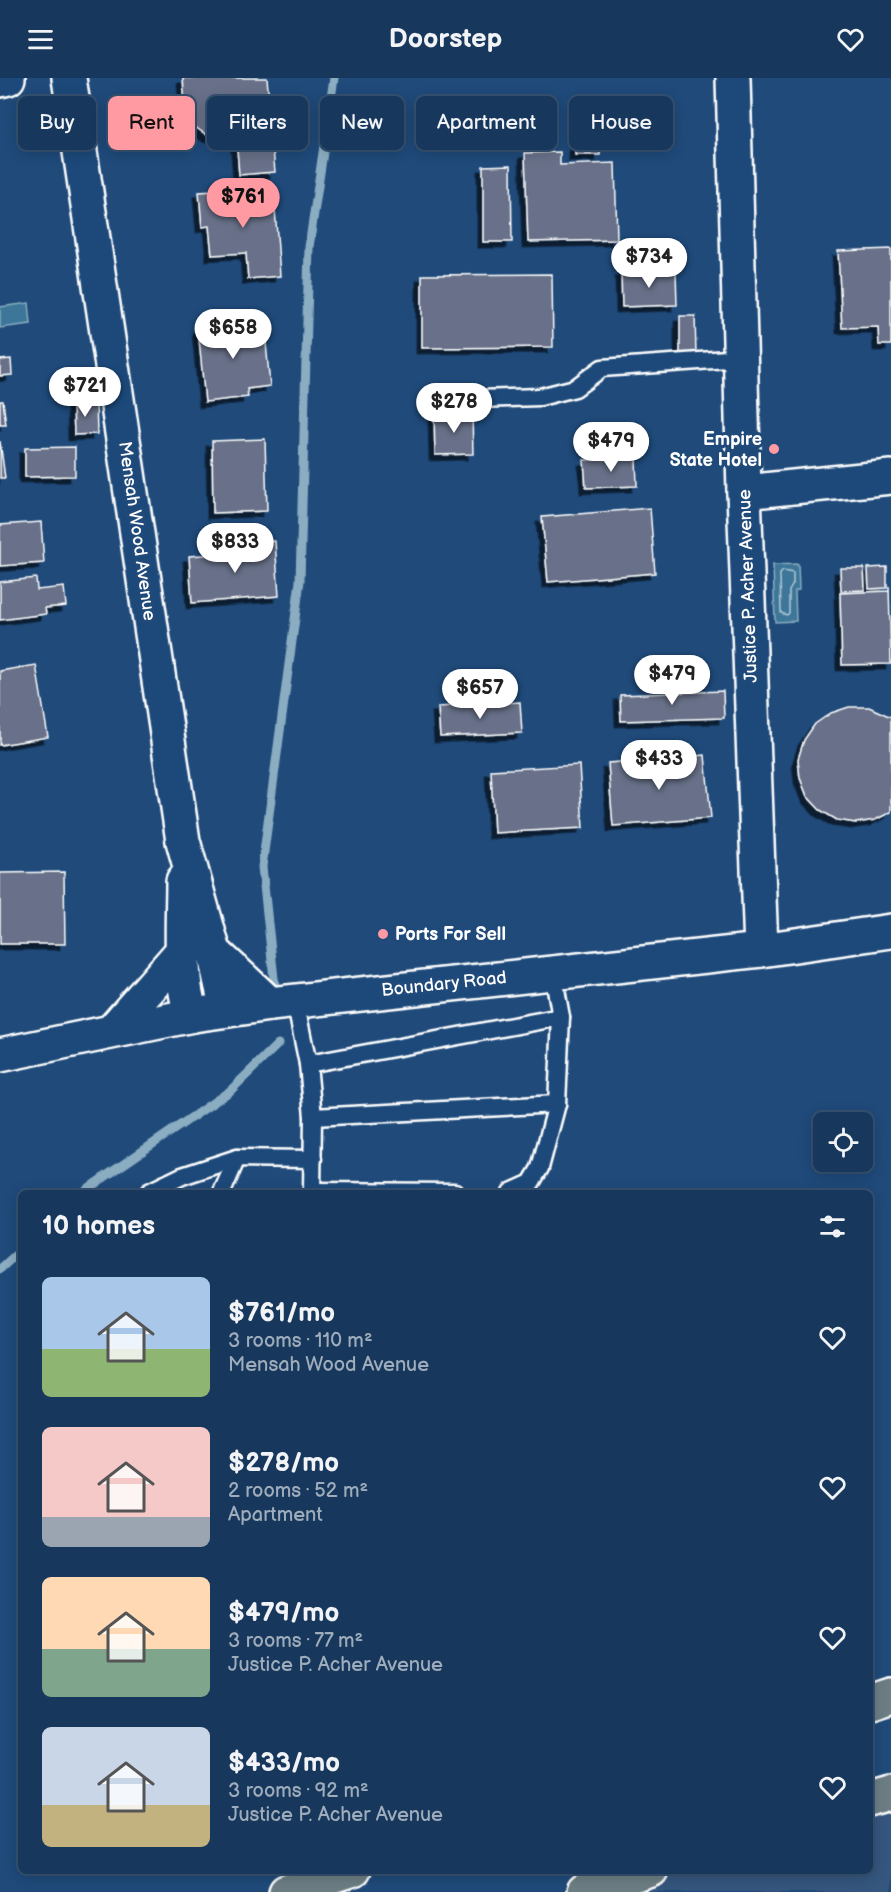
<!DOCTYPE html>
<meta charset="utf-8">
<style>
:root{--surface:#17385c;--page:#203f62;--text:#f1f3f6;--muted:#9eacbb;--line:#365272;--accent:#ff9aa2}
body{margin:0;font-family:"Balsamiq Sans",sans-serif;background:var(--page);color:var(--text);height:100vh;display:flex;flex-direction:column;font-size:22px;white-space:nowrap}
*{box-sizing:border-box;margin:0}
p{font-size:20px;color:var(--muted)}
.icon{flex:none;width:33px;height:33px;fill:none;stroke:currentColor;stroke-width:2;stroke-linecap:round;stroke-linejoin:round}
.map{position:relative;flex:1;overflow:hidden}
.panel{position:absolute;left:18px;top:1112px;width:855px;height:684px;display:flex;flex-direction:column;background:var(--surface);border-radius:9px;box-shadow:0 3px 15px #0003,0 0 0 2px var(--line)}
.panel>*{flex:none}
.guide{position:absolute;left:18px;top:18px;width:855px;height:54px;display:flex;gap:12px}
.buttons{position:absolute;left:813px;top:1034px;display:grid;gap:12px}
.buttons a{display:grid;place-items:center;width:60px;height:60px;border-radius:9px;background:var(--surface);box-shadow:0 3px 15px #0003,0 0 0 2px var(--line);font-size:30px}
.price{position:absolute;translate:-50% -51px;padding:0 14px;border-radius:21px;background:#fff;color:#222;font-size:20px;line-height:39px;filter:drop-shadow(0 2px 3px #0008)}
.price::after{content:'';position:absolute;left:50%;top:36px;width:18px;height:14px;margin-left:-9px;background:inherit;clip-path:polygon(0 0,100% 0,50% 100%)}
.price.current{background:var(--accent);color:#111}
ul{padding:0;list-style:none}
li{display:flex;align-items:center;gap:18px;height:150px;padding:0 24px}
li span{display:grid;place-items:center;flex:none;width:168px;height:120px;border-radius:9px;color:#555}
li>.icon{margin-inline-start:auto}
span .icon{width:72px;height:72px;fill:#fffc;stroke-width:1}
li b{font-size:26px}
h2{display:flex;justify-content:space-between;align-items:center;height:72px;padding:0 24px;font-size:26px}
.chip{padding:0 21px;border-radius:9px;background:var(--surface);box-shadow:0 3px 15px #0003,0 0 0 2px var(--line);font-size:21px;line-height:54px}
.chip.current{background:var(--accent);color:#111}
header{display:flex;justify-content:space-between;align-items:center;height:78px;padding:0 24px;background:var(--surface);font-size:27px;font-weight:700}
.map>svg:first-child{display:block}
</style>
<header><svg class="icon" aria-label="menu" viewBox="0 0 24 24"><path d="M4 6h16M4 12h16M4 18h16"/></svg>Doorstep<svg class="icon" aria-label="heart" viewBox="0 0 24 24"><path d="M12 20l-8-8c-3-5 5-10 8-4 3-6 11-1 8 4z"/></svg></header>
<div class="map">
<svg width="891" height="1814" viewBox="0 0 891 1814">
<defs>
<filter id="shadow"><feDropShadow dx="-5.5" dy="5.5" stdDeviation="0" flood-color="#0009"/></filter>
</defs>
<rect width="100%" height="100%" fill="#1f4a7a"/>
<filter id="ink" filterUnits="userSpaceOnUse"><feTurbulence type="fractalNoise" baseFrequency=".0167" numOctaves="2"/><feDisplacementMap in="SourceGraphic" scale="12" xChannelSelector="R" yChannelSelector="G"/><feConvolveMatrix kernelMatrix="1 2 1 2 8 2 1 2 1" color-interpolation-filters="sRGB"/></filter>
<g filter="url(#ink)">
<polygon fill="#35567e" points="891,1726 891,1814 618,1814 685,1793 870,1792 870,1733"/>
<g fill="#3e7698" stroke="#8badc1" stroke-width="1.5">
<polygon points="29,225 31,246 0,250 0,229"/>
<polygon points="798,486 799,512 795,513 796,543 775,544 773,487"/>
</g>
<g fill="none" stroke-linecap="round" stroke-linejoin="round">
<polygon stroke="#b2c8d6" stroke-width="1.5" points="783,493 793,495 793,506 789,513 789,535 787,537 781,535 780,496"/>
<g stroke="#8badc1" stroke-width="9">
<polyline points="275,910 262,789 300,503 309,169 334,0"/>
<polyline points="83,1114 230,1013 278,966"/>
<polyline points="0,1191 21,1172"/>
</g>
</g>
<g fill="#687189" stroke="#fff" stroke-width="1.5" filter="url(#shadow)">
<polygon points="183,0 267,0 275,94 239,97 236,57 210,59 195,49 185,27"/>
<rect x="575" y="56" width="25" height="21"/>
<polygon points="560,74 560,87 615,85 617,162 528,164 525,75"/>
<polygon points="511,87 512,164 483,164 483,88"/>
<polygon points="247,111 247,119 274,117 280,198 248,201 246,175 212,177 209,148 202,149 199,114"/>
<polygon points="891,171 891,267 879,267 878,249 842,250 838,173"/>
<polygon points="676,193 677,227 622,229 621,194"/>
<polygon points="552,196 553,269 422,270 422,197"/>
<polygon points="680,238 695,238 696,277 680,277"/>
<polygon points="264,243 270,308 247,311 248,319 205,324 198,250"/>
<polygon points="11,281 12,297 0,298 0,282"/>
<polygon points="96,322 97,356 74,357 73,323"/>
<polygon points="0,323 3,323 6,347 0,347"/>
<polygon points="472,334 473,376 435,377 434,335"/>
<polygon points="265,361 267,433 213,435 212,363"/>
<polygon points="0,363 5,400 0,400"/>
<polygon points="75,369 75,398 25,399 25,370"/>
<polygon points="636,380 637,408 586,410 584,382"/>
<polygon points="650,430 655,495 548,504 542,439"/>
<polygon points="41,444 44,485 0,488 0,447"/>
<polygon points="275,463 279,518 192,525 189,478 245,474 244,465"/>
<polygon points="887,489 887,510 869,511 868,490"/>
<polygon points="840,490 864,490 865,512 841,513"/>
<polygon points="36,500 37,512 64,509 66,528 45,530 46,536 0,542 0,504"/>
<polygon points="889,508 891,586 842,587 840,515 889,513"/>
<polygon points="36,587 48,659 0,667 0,593"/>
<polygon points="723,613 724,640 621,643 620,617"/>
<polygon points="520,624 522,655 440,659 438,629"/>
<polygon points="849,629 869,629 891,639 891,734 875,742 856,745 837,742 820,732 807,718 800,700 798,681 804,662 815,646 831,635"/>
<polygon points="705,677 711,740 613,748 608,685"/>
<polygon points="579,687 583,750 494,755 491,692"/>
<polygon points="64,794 65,866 0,866 0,795"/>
</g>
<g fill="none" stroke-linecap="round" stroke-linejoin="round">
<g stroke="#fff" stroke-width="21">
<g id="lane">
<polyline points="445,322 540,319 575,310 602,290 741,280"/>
<polyline points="295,923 308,986 313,1039 312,1114"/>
<polyline points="308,986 561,939"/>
<polyline points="313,1039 557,1026"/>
<polyline points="312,1113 455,1114"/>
<polyline points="149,1114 182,1098 237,1080 313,1081"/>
<polyline points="222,1114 237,1080"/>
<polyline points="511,1114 531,1105 540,1090 557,1026 561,939 553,895"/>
</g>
</g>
<g stroke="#fff" stroke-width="38">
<g id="street">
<polyline points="733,0 744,414 761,872"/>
<polyline points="0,2 8,0"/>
<polyline points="744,414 891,399"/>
</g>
</g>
<g stroke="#fff" stroke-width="38">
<g id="secondary">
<polyline points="69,0 183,763 214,874 227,932"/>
<path d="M183 803C183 835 178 911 193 937"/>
<polyline points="214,874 270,926"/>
<polyline points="112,953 183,872"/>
<polyline points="0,977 193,937 270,926 761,872 891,853"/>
</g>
</g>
<g stroke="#fff" stroke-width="38">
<g id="highway">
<polyline points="870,1624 891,1617"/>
<polyline points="870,1722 891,1716"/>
<polyline points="286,1814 353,1792"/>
<polyline points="584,1814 651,1792"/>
</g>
</g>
<use href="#lane" stroke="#1f4a7a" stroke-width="16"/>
<use href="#street" stroke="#1f4a7a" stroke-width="33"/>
<use href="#secondary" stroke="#1f4a7a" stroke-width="33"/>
<use href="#highway" stroke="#6c7e84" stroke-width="33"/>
</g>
</g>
<g fill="#ff9aa2" stroke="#1f4a7a" stroke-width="2">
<circle cx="774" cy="371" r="6"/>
<circle cx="383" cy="856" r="6"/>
</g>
<g text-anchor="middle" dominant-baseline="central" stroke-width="6" stroke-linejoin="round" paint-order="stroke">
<g font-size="18" font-weight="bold" fill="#fff" stroke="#1f4a7a" text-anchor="end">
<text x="762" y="361">Empire<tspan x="762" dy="21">State Hotel</tspan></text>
<text x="395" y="856" text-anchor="start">Ports For Sell</text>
</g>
<g font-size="18" fill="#fff" stroke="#1f4a7a">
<text transform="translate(137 453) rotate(82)">Mensah Wood Avenue</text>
<text transform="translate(748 508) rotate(-92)">Justice P. Acher Avenue</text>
<text transform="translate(444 906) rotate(-6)">Boundary Road</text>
</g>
</g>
</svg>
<div class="buttons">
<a><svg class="icon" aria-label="locate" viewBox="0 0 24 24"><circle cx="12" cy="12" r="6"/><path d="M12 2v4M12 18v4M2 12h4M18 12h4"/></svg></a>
</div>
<b class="price current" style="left:243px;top:151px">$761</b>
<b class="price" style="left:649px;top:211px">$734</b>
<b class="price" style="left:233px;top:282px">$658</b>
<b class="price" style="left:85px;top:340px">$721</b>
<b class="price" style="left:454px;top:356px">$278</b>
<b class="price" style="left:611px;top:395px">$479</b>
<b class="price" style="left:235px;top:496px">$833</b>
<b class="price" style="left:672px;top:628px">$479</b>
<b class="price" style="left:480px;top:642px">$657</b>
<b class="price" style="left:659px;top:713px">$433</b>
<div class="guide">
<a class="chip">Buy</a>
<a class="chip current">Rent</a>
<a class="chip">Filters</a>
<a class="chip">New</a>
<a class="chip">Apartment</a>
<a class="chip">House</a>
</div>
<section class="panel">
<h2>10 homes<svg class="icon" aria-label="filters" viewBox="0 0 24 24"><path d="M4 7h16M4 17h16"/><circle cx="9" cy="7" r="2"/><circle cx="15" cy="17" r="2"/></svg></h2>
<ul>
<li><span style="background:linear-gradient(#a9c7e8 60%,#8fb573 0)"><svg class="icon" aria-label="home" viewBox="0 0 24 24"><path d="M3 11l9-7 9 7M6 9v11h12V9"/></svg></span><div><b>$761/mo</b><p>3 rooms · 110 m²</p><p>Mensah Wood Avenue</p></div><svg class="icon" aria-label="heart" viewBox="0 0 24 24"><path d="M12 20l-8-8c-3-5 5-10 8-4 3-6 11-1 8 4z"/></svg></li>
<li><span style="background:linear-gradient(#f6c9c9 75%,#9aa5b1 0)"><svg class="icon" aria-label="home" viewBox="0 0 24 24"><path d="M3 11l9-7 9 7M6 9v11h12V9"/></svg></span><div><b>$278/mo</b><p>2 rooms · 52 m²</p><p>Apartment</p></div><svg class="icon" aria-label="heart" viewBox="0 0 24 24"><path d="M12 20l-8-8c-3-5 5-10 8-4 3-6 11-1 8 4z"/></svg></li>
<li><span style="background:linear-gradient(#ffd9b3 60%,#7fa58c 0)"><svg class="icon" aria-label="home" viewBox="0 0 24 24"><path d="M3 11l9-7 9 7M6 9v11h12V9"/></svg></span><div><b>$479/mo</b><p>3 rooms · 77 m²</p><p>Justice P. Acher Avenue</p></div><svg class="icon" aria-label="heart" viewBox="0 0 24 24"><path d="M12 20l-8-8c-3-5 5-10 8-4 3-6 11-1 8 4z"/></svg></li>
<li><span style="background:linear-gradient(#c9d6e8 65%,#c2b280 0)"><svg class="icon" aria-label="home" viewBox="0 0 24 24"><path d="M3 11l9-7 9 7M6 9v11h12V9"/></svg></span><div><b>$433/mo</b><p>3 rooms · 92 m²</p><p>Justice P. Acher Avenue</p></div><svg class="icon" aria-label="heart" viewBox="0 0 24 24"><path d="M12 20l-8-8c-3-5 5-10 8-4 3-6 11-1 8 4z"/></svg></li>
</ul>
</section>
</div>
